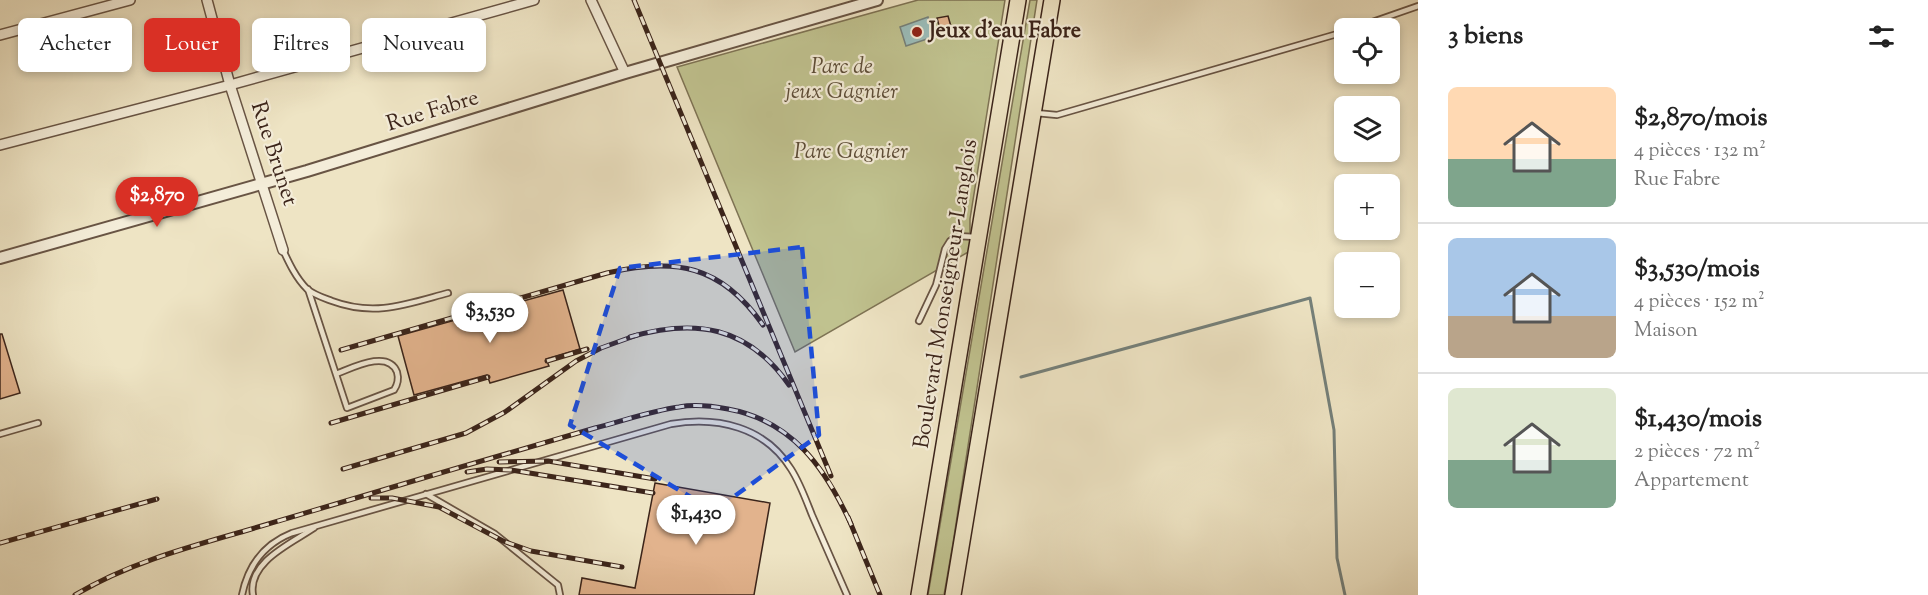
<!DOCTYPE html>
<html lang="fr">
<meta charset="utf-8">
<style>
:root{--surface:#fff;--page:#f2f2f2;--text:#222;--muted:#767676;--line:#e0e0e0;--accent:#d93025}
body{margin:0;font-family:"Sorts Mill Goudy",serif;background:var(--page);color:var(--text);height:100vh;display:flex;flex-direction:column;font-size:22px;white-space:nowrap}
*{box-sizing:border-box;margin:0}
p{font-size:20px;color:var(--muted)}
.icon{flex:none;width:33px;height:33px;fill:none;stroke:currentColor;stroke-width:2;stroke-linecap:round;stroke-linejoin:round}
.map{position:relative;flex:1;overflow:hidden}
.sheet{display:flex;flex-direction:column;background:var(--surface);width:510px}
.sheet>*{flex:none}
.top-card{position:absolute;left:18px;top:18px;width:570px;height:54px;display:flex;gap:12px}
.buttons{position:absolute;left:1334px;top:18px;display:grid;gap:12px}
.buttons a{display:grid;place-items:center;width:66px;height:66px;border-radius:9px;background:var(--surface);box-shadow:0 3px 9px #0003;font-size:30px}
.price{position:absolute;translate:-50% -51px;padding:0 14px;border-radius:21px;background:#fff;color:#222;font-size:20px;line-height:39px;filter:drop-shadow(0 2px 3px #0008)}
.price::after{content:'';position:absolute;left:50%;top:36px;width:18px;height:14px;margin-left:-9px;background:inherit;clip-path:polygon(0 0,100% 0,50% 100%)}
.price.active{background:var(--accent);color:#fff}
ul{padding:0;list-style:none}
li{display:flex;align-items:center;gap:18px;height:150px;padding:0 30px}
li+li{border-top:2px solid var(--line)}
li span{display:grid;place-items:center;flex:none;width:168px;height:120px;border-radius:9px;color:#555}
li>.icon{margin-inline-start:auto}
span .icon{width:72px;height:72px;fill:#fffc;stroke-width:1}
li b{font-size:26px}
h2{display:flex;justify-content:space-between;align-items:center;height:72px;padding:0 30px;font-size:26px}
.chip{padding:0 21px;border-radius:9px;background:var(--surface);box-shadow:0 3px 9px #0003;font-size:21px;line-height:54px}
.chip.active{background:var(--accent);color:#fff}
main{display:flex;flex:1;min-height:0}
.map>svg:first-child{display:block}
</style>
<main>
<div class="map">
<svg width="1418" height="595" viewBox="0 0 1418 595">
<rect width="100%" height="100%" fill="#eee4c4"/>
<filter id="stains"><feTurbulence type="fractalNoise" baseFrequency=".00333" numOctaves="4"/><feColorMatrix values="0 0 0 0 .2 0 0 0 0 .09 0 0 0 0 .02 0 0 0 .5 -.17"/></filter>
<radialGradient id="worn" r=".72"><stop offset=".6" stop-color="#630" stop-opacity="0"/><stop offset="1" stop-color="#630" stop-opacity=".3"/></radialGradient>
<g fill="#c0c28f" stroke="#7e7354" stroke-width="1.5">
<polygon points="918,0 1005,0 970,219 970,251 795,352 677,67"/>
<polygon points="1030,0 1037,0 953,543 944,595 928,595"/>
</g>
<polygon fill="#9bbdba" stroke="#75807a" stroke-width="1.5" points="928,17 933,37 906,46 900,27"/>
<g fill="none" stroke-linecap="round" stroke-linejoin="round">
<polyline stroke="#75807a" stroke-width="3" points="1021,377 1310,298 1334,430 1337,558 1345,595"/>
</g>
<g fill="#e2b38d" stroke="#3b241a" stroke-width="1.5">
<polygon points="948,16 952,30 941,33 937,18"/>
<polygon points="563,290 580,349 546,359 549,366 490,383 487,375 414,395 398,336"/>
<polygon points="0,334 2,334 20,393 0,399"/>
<polygon points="655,483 770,503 754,595 579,595 582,578 635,588"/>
</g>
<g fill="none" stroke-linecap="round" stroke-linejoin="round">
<g stroke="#685444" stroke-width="8">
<g id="service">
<polyline points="1355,28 1418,6"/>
<polyline points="1036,113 1057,115 1344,32"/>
<path d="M283 250C289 263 296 278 307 289 314 295 324 298 332 301 375 317 407 304 448 293"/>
<path d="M308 289 347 408 394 390C398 384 399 379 397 372 388 349 352 368 336 374"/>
<polyline points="919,321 936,285 945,249 950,241 957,236 976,237"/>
<polyline points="0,434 38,423"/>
<polyline points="426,494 495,534 558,585 560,595"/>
<path d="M242 595C248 566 264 544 292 533L671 424C718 416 765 427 791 469 800 483 806 500 812 515 824 542 835 568 847 595"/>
<path d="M253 595C247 562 292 543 314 528"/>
</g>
</g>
<g stroke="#685444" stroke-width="12">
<g id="minor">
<polyline points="207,0 230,85 283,250"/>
<polyline points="591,0 625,73"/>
<polyline points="0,35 130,0"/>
<polyline points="0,145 230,85 534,0"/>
</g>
</g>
<g stroke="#685444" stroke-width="14">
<polyline id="tertiary" points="0,258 307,171 625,73 877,0"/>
</g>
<g stroke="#3b241a" stroke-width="18">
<g id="trunk">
<polyline points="919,595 1018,0"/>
<polyline points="953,595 1052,0"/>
</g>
</g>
<use href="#service" stroke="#f4edd9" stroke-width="4.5"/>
<use href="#minor" stroke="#f4edd9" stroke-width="9"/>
<use href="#tertiary" stroke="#f4edd9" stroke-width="10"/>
<use href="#trunk" stroke="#eee4c4" stroke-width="15"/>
<g stroke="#3b241a" stroke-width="5">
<g id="rail">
<polyline points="634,0 831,476"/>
<path d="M630 337C695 318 748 326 789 385"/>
<path d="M341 350 607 273C675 257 721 265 763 325"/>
<polyline points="547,361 587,349"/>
<polyline points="331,423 488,377"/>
<polyline points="499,462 548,461 655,479"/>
<polyline points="343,469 466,433 505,412 576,361 601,348 637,335"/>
<polyline points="467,472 487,469 511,470 653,493"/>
<polyline points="371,498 392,498 439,507 503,541 531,551 622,567"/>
<polyline points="848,517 880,595"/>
<polyline points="0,543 157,499"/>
<path d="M75 595C128 563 189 547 248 530 309 512 369 494 430 476 485 460 540 444 595 428 623 421 650 411 679 407 695 404 712 406 728 409 793 421 825 468 851 524"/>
</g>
</g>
<use href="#rail" stroke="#f4edd9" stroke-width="3" stroke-dasharray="9" stroke-linecap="butt"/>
</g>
<path fill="#1d4ed8" fill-opacity="0.2" stroke="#1d4ed8" stroke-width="4.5" stroke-dasharray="12 8" stroke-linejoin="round" d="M802 247 819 435 714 511 570 425 620 268Z"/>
<circle fill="#8f2418" stroke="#f4edd9" stroke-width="2" cx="917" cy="32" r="6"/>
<g text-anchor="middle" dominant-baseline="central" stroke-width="4.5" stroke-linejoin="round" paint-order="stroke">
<g font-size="22" font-weight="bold" fill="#3b241a" stroke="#f4edd9" text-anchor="start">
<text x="929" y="32">Jeux d'eau Fabre</text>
</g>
<g font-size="22" font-style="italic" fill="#5c4c37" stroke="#f4edd9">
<text x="842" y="68">Parc de<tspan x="842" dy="25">jeux Gagnier</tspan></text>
<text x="851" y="153">Parc Gagnier</text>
</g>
<g font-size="22" fill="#3b241a" stroke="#f4edd9">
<text transform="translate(433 112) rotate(-17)">Rue Fabre</text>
<text transform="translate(273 154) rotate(72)">Rue Brunet</text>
<text transform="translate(947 294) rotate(-81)">Boulevard Monseigneur-Langlois</text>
</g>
</g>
<rect width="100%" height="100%" filter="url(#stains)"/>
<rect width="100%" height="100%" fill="url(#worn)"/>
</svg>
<div class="buttons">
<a><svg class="icon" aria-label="locate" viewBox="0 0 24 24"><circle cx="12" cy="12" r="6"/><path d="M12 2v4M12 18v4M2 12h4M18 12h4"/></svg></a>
<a><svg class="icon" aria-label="layers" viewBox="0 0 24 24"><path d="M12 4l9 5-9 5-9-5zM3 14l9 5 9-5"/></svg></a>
<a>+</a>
<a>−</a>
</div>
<b class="price active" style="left:157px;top:228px">$2,870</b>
<b class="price" style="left:490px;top:344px">$3,530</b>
<b class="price" style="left:696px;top:546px">$1,430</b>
<div class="top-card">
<a class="chip">Acheter</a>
<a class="chip active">Louer</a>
<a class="chip">Filtres</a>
<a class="chip">Nouveau</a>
</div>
</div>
<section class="sheet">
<h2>3 biens<svg class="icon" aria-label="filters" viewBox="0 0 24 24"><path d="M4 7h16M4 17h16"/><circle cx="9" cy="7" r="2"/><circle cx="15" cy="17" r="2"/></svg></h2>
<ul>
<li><span style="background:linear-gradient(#ffd9b3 60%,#7fa58c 0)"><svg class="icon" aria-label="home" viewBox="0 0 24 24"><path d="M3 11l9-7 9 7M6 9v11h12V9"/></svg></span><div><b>$2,870/mois</b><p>4 pièces · 132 m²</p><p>Rue Fabre</p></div></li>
<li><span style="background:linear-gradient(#a9c7e8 65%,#b9a48a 0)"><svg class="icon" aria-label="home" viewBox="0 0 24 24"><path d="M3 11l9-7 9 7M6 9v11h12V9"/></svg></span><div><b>$3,530/mois</b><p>4 pièces · 152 m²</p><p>Maison</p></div></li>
<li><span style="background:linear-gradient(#dfe7d0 60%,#7fa58c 0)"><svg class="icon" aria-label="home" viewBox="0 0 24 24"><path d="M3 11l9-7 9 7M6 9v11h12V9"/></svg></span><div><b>$1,430/mois</b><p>2 pièces · 72 m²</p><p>Appartement</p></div></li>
</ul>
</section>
</main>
